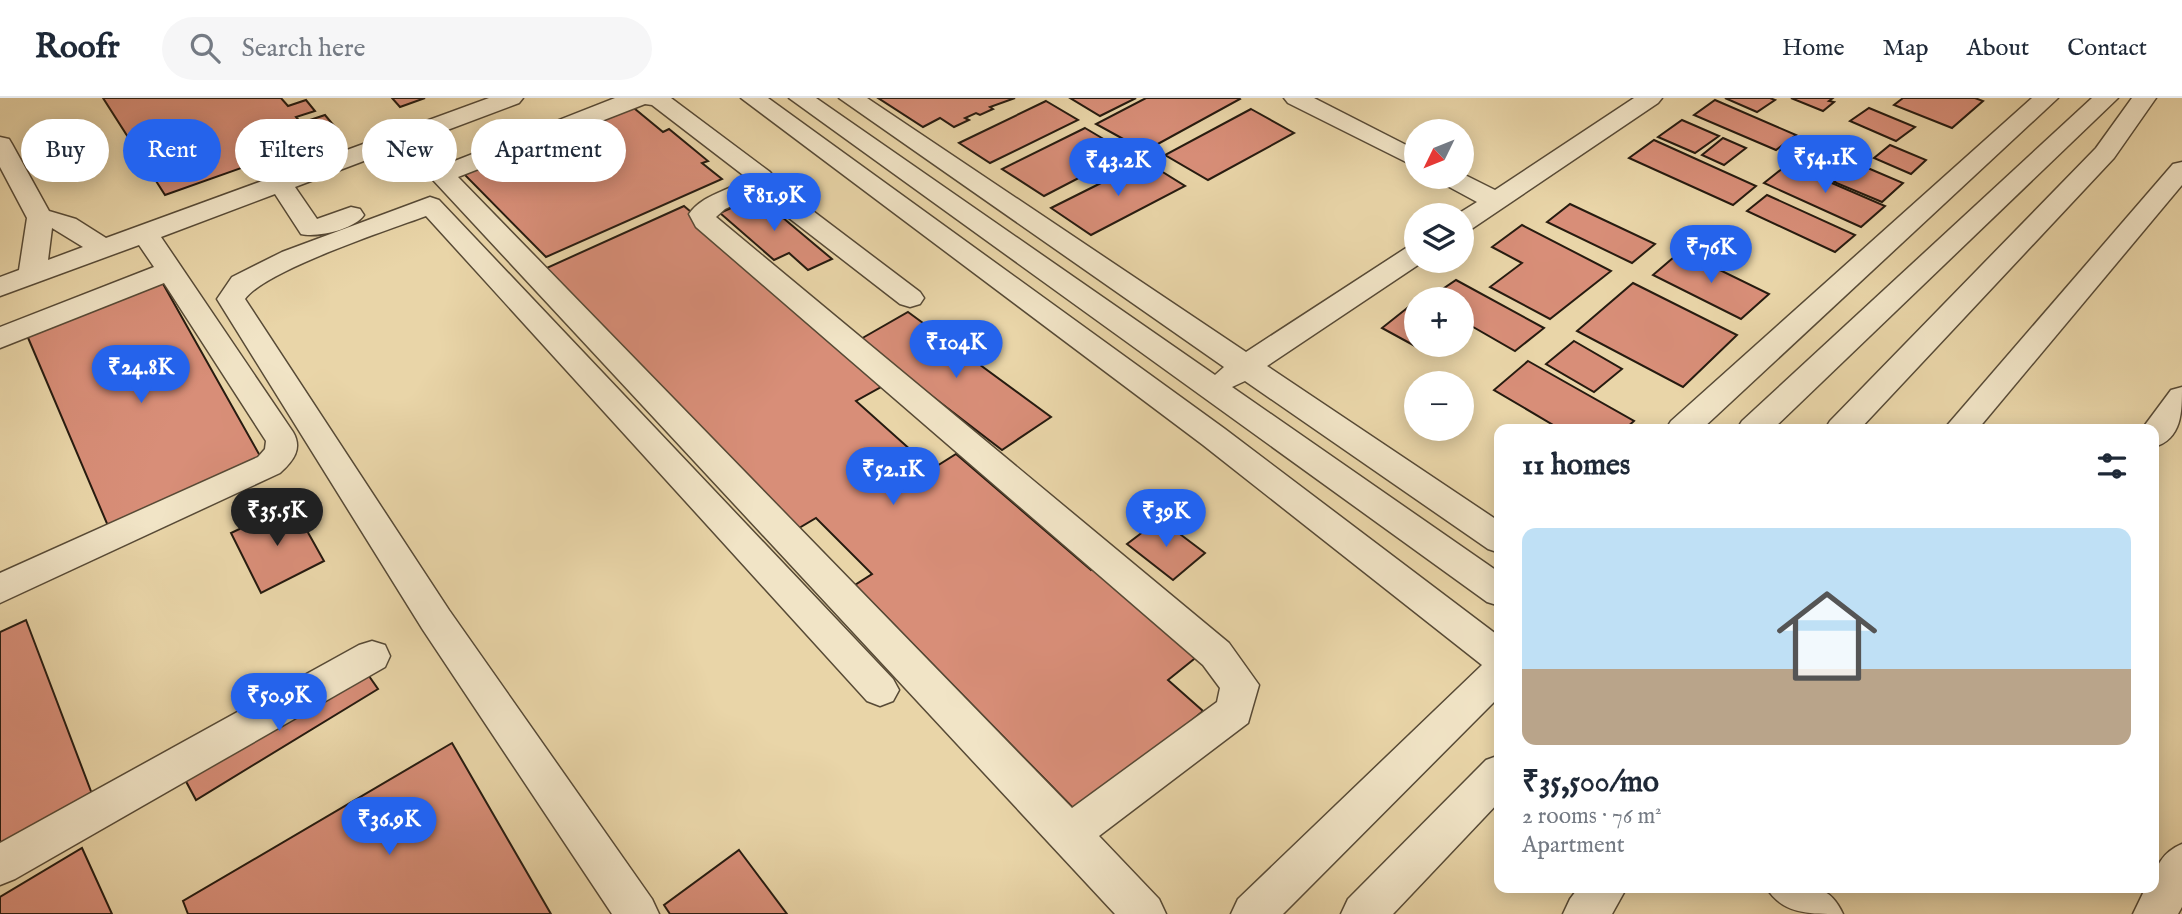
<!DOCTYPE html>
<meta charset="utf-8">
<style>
:root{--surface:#fff;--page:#f6f6f7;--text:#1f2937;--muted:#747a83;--line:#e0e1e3;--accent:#2563eb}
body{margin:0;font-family:"IM FELL English",serif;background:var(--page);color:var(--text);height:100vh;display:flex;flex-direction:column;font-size:26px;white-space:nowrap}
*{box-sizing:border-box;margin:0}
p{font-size:23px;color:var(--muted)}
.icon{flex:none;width:38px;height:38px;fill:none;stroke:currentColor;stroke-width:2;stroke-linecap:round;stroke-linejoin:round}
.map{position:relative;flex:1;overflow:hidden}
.side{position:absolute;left:1494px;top:326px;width:665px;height:469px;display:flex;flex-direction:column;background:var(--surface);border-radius:14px;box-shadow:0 4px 18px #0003}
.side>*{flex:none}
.guide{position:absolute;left:21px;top:21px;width:665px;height:63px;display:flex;gap:14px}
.needle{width:46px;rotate:227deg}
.fabs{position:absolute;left:1404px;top:21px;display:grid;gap:14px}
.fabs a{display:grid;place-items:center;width:70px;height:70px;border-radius:50%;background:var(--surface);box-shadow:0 4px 18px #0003;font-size:35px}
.price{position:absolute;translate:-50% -60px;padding:0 16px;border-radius:24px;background:var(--accent);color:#fff;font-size:23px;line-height:46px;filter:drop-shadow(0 2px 4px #0008)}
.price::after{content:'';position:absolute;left:50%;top:42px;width:21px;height:16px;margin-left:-10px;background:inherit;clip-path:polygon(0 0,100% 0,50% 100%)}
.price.active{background:#222;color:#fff}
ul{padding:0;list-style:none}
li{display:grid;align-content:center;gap:14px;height:371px;padding:0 28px}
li+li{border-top:2px solid var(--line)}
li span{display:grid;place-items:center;height:217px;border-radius:14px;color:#555}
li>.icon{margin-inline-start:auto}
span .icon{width:126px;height:126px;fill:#fffc;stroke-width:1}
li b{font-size:30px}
h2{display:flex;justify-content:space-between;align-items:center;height:84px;padding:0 28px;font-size:30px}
.tag{padding:0 24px;border-radius:32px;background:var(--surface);box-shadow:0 4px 18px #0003;font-size:24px;line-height:63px}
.tag.active{background:var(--accent);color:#fff}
header{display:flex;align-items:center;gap:42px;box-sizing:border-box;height:98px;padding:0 35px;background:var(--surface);border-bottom:2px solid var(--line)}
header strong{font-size:33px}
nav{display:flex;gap:38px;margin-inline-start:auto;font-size:24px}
.search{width:490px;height:63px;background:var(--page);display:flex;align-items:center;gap:18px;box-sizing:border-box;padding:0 24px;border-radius:38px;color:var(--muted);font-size:26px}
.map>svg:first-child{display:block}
</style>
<header>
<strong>Roofr</strong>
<div class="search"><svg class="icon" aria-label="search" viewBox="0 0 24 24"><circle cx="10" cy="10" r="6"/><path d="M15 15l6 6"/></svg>Search here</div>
<nav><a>Home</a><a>Map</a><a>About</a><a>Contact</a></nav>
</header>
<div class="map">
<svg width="2182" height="816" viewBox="0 0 2182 816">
<rect width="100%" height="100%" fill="#e9d5a8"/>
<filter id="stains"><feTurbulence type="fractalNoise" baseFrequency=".00286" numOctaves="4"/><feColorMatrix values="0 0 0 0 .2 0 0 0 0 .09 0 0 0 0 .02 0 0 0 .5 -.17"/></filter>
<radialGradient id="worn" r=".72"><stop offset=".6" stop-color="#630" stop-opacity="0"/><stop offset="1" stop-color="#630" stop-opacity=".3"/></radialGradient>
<g fill="#d88e78" stroke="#261b10" stroke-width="2">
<polygon points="103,0 281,0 288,8 306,2 315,13 296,19 301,25 325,17 340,35 165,97"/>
<polygon points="392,0 425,0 400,9"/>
<polygon points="878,0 1015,0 990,9 993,11 980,17 976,15 965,20 969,22 954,29 940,20 923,29"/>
<polygon points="1070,0 1136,0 1100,18"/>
<polygon points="1146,0 1239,0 1240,1 1145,53 1096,26"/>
<polygon points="1725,0 1770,0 1775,2 1757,14"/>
<polygon points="1791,0 1833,0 1829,3 1834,4 1823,13"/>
<polygon points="1903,0 1975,0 1983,3 1952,30 1894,7"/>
<polygon points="1715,2 1796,37 1776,52 1694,17"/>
<polygon points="1046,3 1078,22 990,65 959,45"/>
<polygon points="629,6 663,34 669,31 708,63 702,65 722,81 546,159 460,72"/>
<polygon points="1869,10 1915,29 1896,43 1850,23"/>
<polygon points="1251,11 1294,35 1208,82 1165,57"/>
<polygon points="1682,22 1719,38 1695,55 1658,39"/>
<polygon points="1085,30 1127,55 1044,98 1002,71"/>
<polygon points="1723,40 1746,50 1724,67 1702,57"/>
<polygon points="1654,42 1756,88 1733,107 1629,60"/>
<polygon points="1890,47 1926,62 1911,76 1874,60"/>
<polygon points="1145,63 1185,88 1091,137 1051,110"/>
<polygon points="1856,65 1903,85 1882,104 1834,84"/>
<polygon points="1788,66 1885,108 1861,129 1764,85"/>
<polygon points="1767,97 1855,137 1835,154 1747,113"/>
<polygon points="757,98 832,161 808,172 789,155 774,162 720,115"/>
<polygon points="1570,106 1655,146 1632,165 1547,124"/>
<polygon points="684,108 890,284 856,303 932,371 956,356 1091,472 1101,465 1204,553 1168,582 1203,613 1080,717 855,487 872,476 816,420 794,433 540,173"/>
<polygon points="1522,127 1611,173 1550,221 1490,189 1522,165 1492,149"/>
<polygon points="1681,153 1769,196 1741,221 1653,177"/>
<polygon points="1456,182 1544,230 1515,253 1461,222 1461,201 1428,201"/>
<polygon points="162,184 264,365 111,435 26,235"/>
<polygon points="1633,185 1737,237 1683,289 1577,233"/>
<polygon points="1416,203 1417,247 1415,248 1382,230"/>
<polygon points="908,214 1051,319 1002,352 859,242"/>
<polygon points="1574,243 1622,271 1594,294 1546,266"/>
<polygon points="1528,263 1634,323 1625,331 1560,331 1494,292"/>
<polygon points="292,406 324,463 261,495 231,435"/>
<polygon points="1160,421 1205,455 1173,482 1127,446"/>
<polygon points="26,522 92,696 0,747 0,534"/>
<polygon points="362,568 378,591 196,702 182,676"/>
<polygon points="452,645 551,816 188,816 183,803"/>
<polygon points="82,750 112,816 0,816 0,799"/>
<polygon points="739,752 787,816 670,816 664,807"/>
</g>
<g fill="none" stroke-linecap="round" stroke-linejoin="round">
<g stroke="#574a36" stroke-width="3">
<g id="minor">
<path d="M489 0H523L519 5 426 40 447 66 615 0H671L770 74 774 79 772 82 920 194 924 200 920 206 910 209 900 206 758 96 725 111 716 119 1229 545 1259 587 1248 625 1099 738 1159 801 1166 816H1115L433 82 406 47 295 89 317 121 351 109 360 111 364 117C355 131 317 140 301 136L275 96 161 139 293 334C303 351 293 363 280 375L0 505V475L258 359 265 351 266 343 164 185 0 250V229L154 169 139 147 0 198V179L19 172 27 120 0 69V39L9 41 12 46 49 113 76 121 106 140ZM645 6 652 7 747 80C728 94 703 96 689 116L696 129 1203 567 1220 590 1217 604 1072 710 458 79ZM52 130 83 149 48 162Z"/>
<polygon points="741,0 768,0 1225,331 1500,539 1500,598 1283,816 1231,816 1238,801 1482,567 1203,347"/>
<polygon points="789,0 816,0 1215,277 1224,269 839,0 867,0 1246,254 1406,150 1416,148 1416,163 1424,163 1267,268 1500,424 1500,455 1488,451 1245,283 1232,289 1500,475 1500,508 1487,504"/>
<polygon points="1284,0 1314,0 1416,52 1416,69 1288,5"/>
<polygon points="1634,0 1662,0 1658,5 1470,132 1461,134 1461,117 1456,117 1477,104 1440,84 1437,79 1461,79 1461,75 1495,92"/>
<polygon points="2032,0 2058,0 1702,331 1666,331 1671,323"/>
<polygon points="2092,0 2118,0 1773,331 1737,331 1742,323"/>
<polygon points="2132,0 2156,0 2114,60 1860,331 1825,331 1830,323 2096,50"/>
<polygon points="2182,64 2182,87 1978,331 1944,331 2173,66"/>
<path d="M430 99 439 102 893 581 899 592 893 603 880 608 867 603 426 118C388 132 264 173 245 201L449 512 652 801 659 816H612L423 532 217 201 232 179 282 154Z"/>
<path d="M2182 289C2182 314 2182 341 2154 349V331H2142L2171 292Z"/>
<polygon points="372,543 385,547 390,558 385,569 15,781 0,787 0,745 359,547"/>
<polygon points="1500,657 1500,703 1393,816 1341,816 1348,801 1486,662"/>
<path d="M2182 746V809L2178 816H2133L2146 789H2154C2154 768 2163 754 2182 746Z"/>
<polygon points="1579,789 1627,789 1612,816 1563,816 1570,801"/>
<path d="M1766 789C1800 789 1827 780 1843 816 1808 816 1782 816 1766 789Z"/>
</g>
</g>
<use href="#minor" fill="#f1e4c6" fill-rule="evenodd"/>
</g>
<rect width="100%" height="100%" filter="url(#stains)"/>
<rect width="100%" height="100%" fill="url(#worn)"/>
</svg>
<div class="fabs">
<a><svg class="needle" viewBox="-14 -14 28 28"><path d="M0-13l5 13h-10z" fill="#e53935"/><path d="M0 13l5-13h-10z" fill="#747a83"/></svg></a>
<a><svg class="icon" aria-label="layers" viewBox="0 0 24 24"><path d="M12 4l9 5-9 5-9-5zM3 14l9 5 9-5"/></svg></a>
<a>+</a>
<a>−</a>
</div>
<b class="price" style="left:1825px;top:97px">₹54.1K</b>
<b class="price" style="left:1118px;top:100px">₹43.2K</b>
<b class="price" style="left:774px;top:135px">₹81.9K</b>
<b class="price" style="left:1711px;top:187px">₹76K</b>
<b class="price" style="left:956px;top:282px">₹104K</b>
<b class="price" style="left:141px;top:307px">₹24.8K</b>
<b class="price" style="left:893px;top:409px">₹52.1K</b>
<b class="price active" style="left:277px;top:450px">₹35.5K</b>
<b class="price" style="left:1166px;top:451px">₹39K</b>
<b class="price" style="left:279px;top:635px">₹50.9K</b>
<b class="price" style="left:389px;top:759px">₹36.9K</b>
<div class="guide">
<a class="tag">Buy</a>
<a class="tag active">Rent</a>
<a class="tag">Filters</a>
<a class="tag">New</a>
<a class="tag">Apartment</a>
</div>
<section class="side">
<h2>11 homes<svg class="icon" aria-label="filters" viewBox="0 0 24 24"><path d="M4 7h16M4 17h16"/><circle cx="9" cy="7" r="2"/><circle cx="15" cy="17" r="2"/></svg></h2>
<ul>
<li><span style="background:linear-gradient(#bfe0f5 65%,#b9a48a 0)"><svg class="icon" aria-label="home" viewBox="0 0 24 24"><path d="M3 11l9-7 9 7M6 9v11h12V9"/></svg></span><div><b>₹35,500/mo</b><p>2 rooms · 76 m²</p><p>Apartment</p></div></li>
</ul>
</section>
</div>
